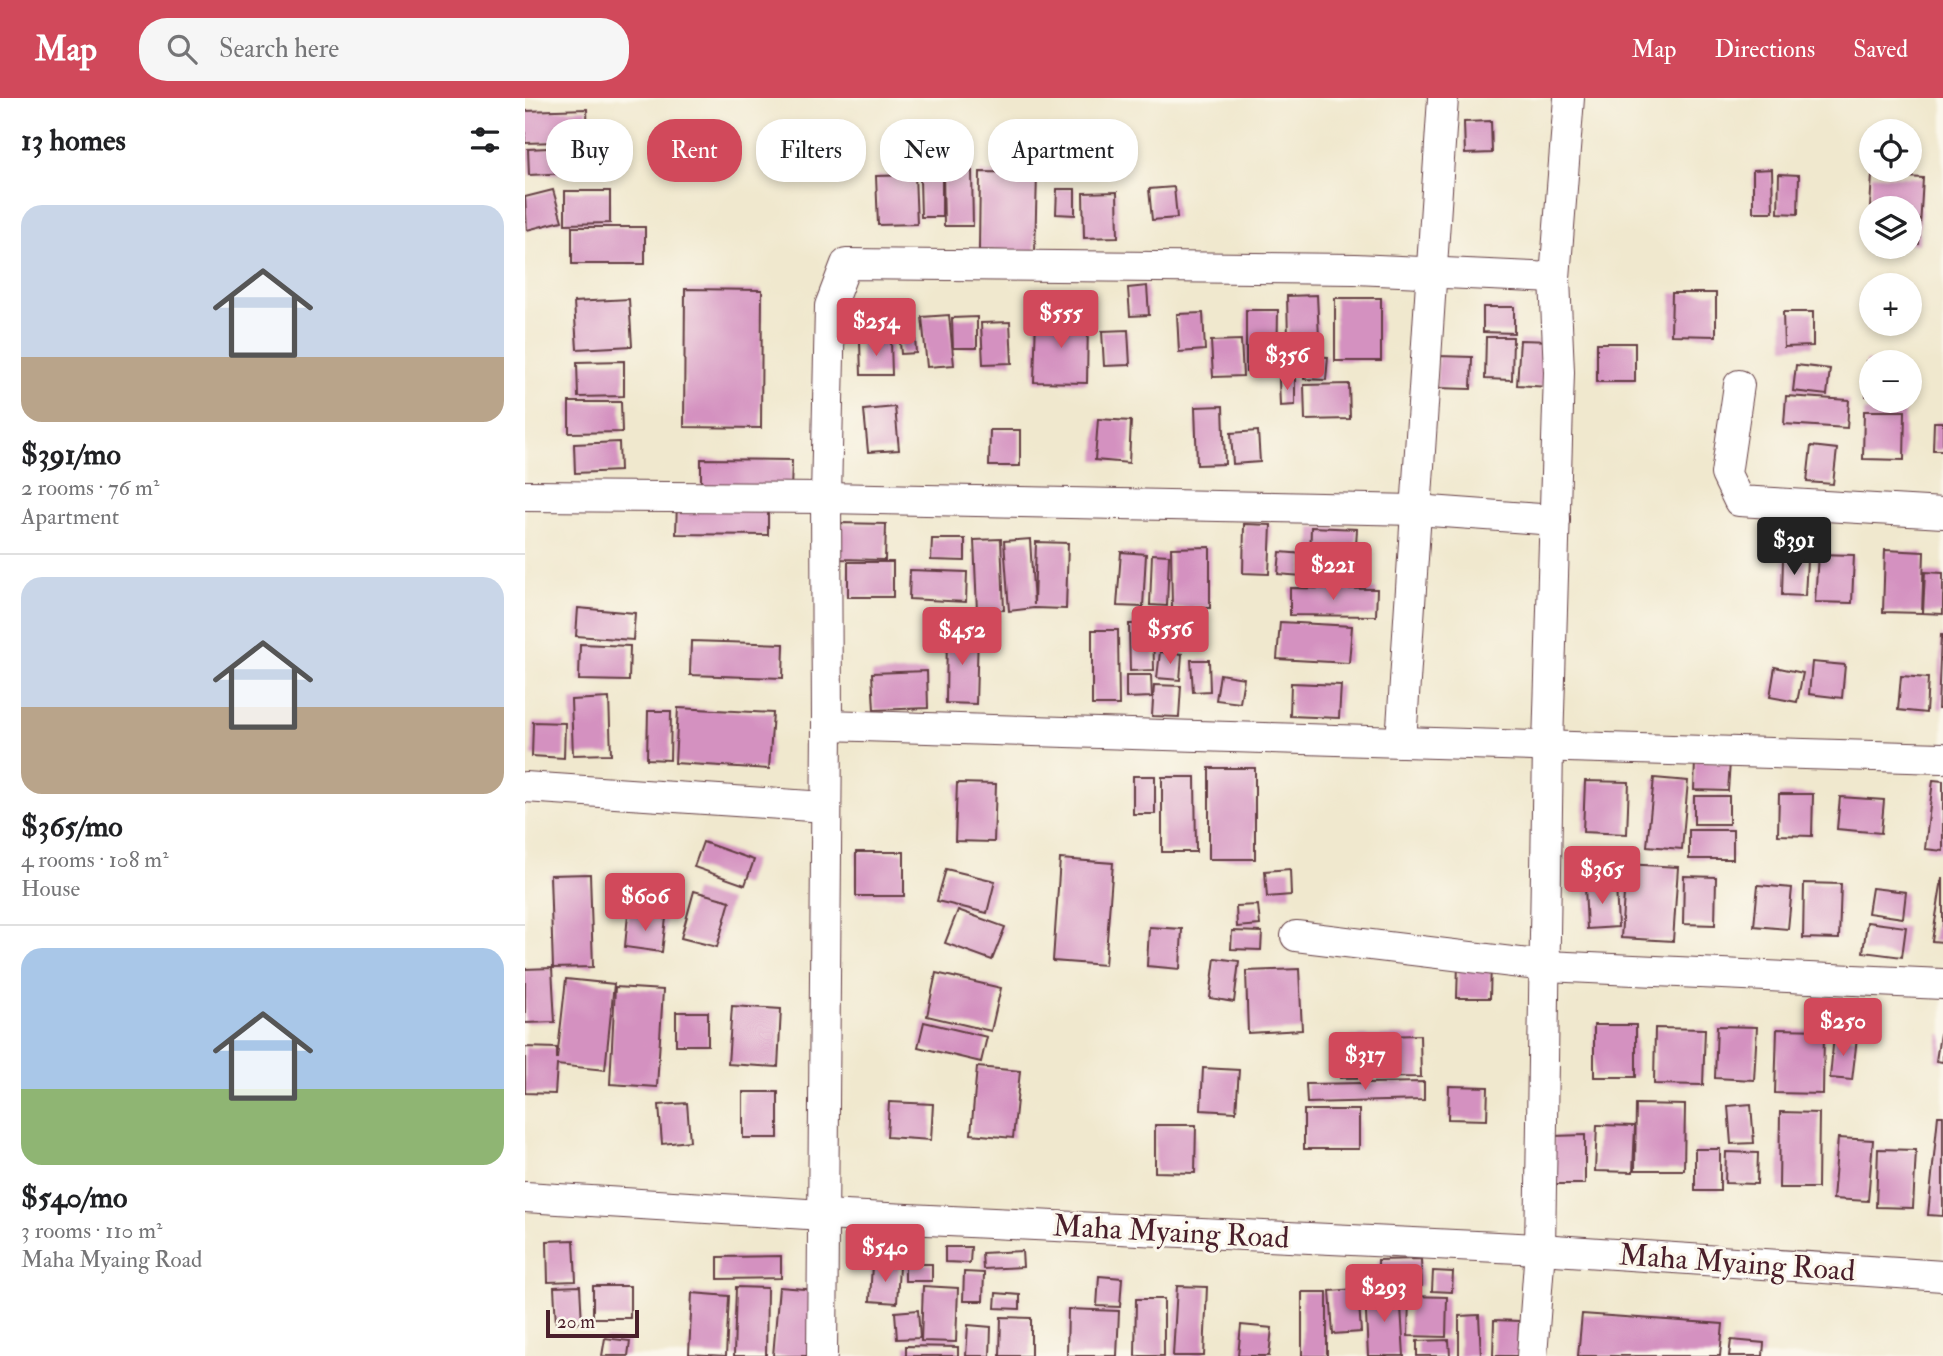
<!DOCTYPE html>
<meta charset="utf-8">
<style>
:root{--surface:#fff;--page:#f6f6f6;--text:#202124;--muted:#757577;--line:#e0e0e0;--accent:#d1495b}
body{margin:0;font-family:"IM FELL Double Pica",serif;background:var(--page);color:var(--text);height:100vh;display:flex;flex-direction:column;font-size:26px;white-space:nowrap}
*{box-sizing:border-box;margin:0}
p{font-size:23px;color:var(--muted)}
.icon{flex:none;width:38px;height:38px;fill:none;stroke:currentColor;stroke-width:2;stroke-linecap:round;stroke-linejoin:round}
.map{position:relative;flex:1;overflow:hidden}
.sheet{display:flex;flex-direction:column;background:var(--surface);width:525px}
.sheet>*{flex:none}
.guide{position:absolute;left:21px;top:21px;width:665px;height:63px;display:flex;gap:14px}
.controls{position:absolute;left:1334px;top:21px;display:grid;gap:14px}
.controls a{display:grid;place-items:center;width:63px;height:63px;border-radius:50%;background:var(--surface);box-shadow:0 4px 10px #0003;font-size:35px}
.scale{position:absolute;left:21px;bottom:18px;width:93px;box-sizing:border-box;padding-left:7px;border:4px solid #4a1f2b;border-top:0;font-size:19px;line-height:24px;white-space:nowrap;color:#4a1f2b;-webkit-text-stroke:5px #fbf7ec;paint-order:stroke}
.price{position:absolute;translate:-50% -60px;padding:0 16px;border-radius:7px;background:var(--accent);color:#fff;font-size:23px;line-height:46px;filter:drop-shadow(0 2px 4px #0008)}
.price::after{content:'';position:absolute;left:50%;top:42px;width:21px;height:16px;margin-left:-10px;background:inherit;clip-path:polygon(0 0,100% 0,50% 100%)}
.price.current{background:#222;color:#fff}
ul{padding:0;list-style:none}
li{display:grid;align-content:center;gap:14px;height:371px;padding:0 21px}
li+li{border-top:2px solid var(--line)}
li span{display:grid;place-items:center;height:217px;border-radius:21px;color:#555}
li>.icon{margin-inline-start:auto}
span .icon{width:126px;height:126px;fill:#fffc;stroke-width:1}
li b{font-size:30px}
h2{display:flex;justify-content:space-between;align-items:center;height:84px;padding:0 21px;font-size:30px}
.pill{padding:0 24px;border-radius:28px;background:var(--surface);box-shadow:0 4px 10px #0003;font-size:24px;line-height:63px}
.pill.current{background:var(--accent);color:#fff}
header{display:flex;align-items:center;gap:42px;box-sizing:border-box;height:98px;padding:0 35px;background:var(--accent);color:#fff}
header strong{font-size:33px}
nav{display:flex;gap:38px;margin-inline-start:auto;font-size:24px}
.search{width:490px;height:63px;background:var(--page);display:flex;align-items:center;gap:18px;box-sizing:border-box;padding:0 24px;border-radius:28px;color:var(--muted);font-size:26px}
main{display:flex;flex:1;min-height:0}
.map>svg:first-child{display:block}
</style>
<header>
<strong>Map</strong>
<div class="search"><svg class="icon" aria-label="search" viewBox="0 0 24 24"><circle cx="10" cy="10" r="6"/><path d="M15 15l6 6"/></svg>Search here</div>
<nav><a>Map</a><a>Directions</a><a>Saved</a></nav>
</header>
<main>
<section class="sheet">
<h2>13 homes<svg class="icon" aria-label="filters" viewBox="0 0 24 24"><path d="M4 7h16M4 17h16"/><circle cx="9" cy="7" r="2"/><circle cx="15" cy="17" r="2"/></svg></h2>
<ul>
<li><span style="background:linear-gradient(#c9d6e8 70%,#b9a48a 0)"><svg class="icon" aria-label="home" viewBox="0 0 24 24"><path d="M3 11l9-7 9 7M6 9v11h12V9"/></svg></span><div><b>$391/mo</b><p>2 rooms · 76 m²</p><p>Apartment</p></div></li>
<li><span style="background:linear-gradient(#c9d6e8 60%,#b9a48a 0)"><svg class="icon" aria-label="home" viewBox="0 0 24 24"><path d="M3 11l9-7 9 7M6 9v11h12V9"/></svg></span><div><b>$365/mo</b><p>4 rooms · 108 m²</p><p>House</p></div></li>
<li><span style="background:linear-gradient(#a9c7e8 65%,#8fb573 0)"><svg class="icon" aria-label="home" viewBox="0 0 24 24"><path d="M3 11l9-7 9 7M6 9v11h12V9"/></svg></span><div><b>$540/mo</b><p>3 rooms · 110 m²</p><p>Maha Myaing Road</p></div></li>
</ul>
</section>
<div class="map">
<svg width="1418" height="1258" viewBox="0 0 1418 1258">
<rect width="100%" height="100%" fill="#fbf7ec"/>
<filter id="ink" filterUnits="userSpaceOnUse"><feTurbulence type="fractalNoise" baseFrequency=".0143" numOctaves="2"/><feDisplacementMap in="SourceGraphic" scale="14" xChannelSelector="R" yChannelSelector="G"/><feConvolveMatrix kernelMatrix="1 2 1 2 8 2 1 2 1" color-interpolation-filters="sRGB"/></filter>
<filter id="wash" filterUnits="userSpaceOnUse"><feTurbulence type="fractalNoise" baseFrequency=".00686" numOctaves="4" result="noise"/><feDisplacementMap in="SourceGraphic" scale="28" xChannelSelector="R" yChannelSelector="G"/><feGaussianBlur stdDeviation="1.57" result="paint"/><feColorMatrix in="noise" values="0 0 0 0 0 0 0 0 0 0 0 0 0 0 0 0 0 1.4 0 .05"/><feComposite in="paint" operator="in"/></filter>
<g filter="url(#wash)">
<rect width="100%" height="100%" fill="#f0e8ce"/>
<g id="blocks">
<g fill="#d491c0">
<polygon points="62,11 63,43 0,45 0,13"/>
<polygon points="966,23 967,55 940,56 939,24"/>
<polygon points="65,48 66,74 4,77 3,51"/>
<polygon points="1247,71 1248,114 1228,114 1228,72"/>
<polygon points="447,73 448,128 419,128 418,74"/>
<polygon points="455,74 512,75 510,154 454,152"/>
<polygon points="1254,76 1274,77 1273,116 1253,115"/>
<polygon points="390,77 392,126 353,127 351,78"/>
<polygon points="1347,77 1398,80 1394,146 1384,145 1384,110 1345,110"/>
<polygon points="395,81 417,81 417,119 396,119"/>
<polygon points="649,89 652,120 627,122 624,91"/>
<polygon points="532,91 550,91 550,117 531,116"/>
<polygon points="28,92 37,123 2,132 0,99"/>
<polygon points="40,93 85,93 85,125 40,126"/>
<polygon points="592,94 593,139 559,140 558,95"/>
<rect x="47" y="129" width="73" height="37"/>
<polygon points="622,188 624,217 605,218 603,190"/>
<polygon points="160,191 237,192 236,330 159,329"/>
<polygon points="1147,195 1191,195 1191,238 1146,237"/>
<polygon points="792,197 794,240 763,242 762,198"/>
<rect x="810" y="200" width="46" height="63"/>
<polygon points="104,201 107,248 52,251 49,204"/>
<polygon points="958,209 989,209 989,235 958,234"/>
<polygon points="721,212 753,212 752,274 721,274"/>
<polygon points="1258,214 1288,214 1288,248 1259,249"/>
<polygon points="678,215 680,252 654,254 652,216"/>
<polygon points="424,217 429,267 402,269 397,219"/>
<polygon points="452,219 452,250 428,250 427,220"/>
<polygon points="511,219 563,220 562,285 509,284"/>
<polygon points="389,221 391,255 376,256 373,222"/>
<polygon points="485,224 487,265 458,266 456,225"/>
<polygon points="603,232 605,267 579,268 577,233"/>
<polygon points="961,239 988,239 987,282 960,281"/>
<polygon points="366,242 367,277 336,277 335,243"/>
<polygon points="716,242 718,278 688,279 686,243"/>
<polygon points="995,242 1027,243 1024,289 992,287"/>
<rect x="1072" y="245" width="38" height="39"/>
<polygon points="780,258 803,259 801,282 779,281"/>
<polygon points="913,258 947,259 946,291 911,290"/>
<polygon points="99,263 99,298 53,299 52,264"/>
<rect x="1341" y="263" width="5" height="35"/>
<polygon points="1271,267 1305,271 1302,297 1268,293"/>
<polygon points="754,281 770,281 770,307 755,308"/>
<polygon points="824,286 825,321 780,322 779,287"/>
<polygon points="1261,298 1324,302 1322,330 1259,326"/>
<polygon points="44,304 96,304 97,334 44,335"/>
<polygon points="698,308 700,366 672,367 670,309"/>
<polygon points="370,309 374,352 343,354 339,312"/>
<polygon points="1339,313 1380,313 1379,362 1338,361"/>
<polygon points="573,321 606,323 604,365 570,362"/>
<polygon points="1409,324 1418,324 1418,352 1408,352"/>
<polygon points="465,332 495,332 495,368 464,368"/>
<polygon points="733,333 735,364 708,366 706,335"/>
<polygon points="94,344 95,373 50,375 49,346"/>
<polygon points="1286,348 1312,351 1308,386 1282,384"/>
<polygon points="176,361 267,362 266,393 176,392"/>
<polygon points="152,403 243,404 243,437 151,436"/>
<polygon points="314,425 361,426 360,462 313,461"/>
<polygon points="719,426 746,427 744,476 718,475"/>
<polygon points="786,429 832,431 830,465 785,463"/>
<polygon points="407,441 440,441 440,463 406,462"/>
<polygon points="476,441 479,512 452,513 449,442"/>
<polygon points="505,441 509,507 511,444 543,445 541,511 509,510 484,513 479,443"/>
<polygon points="685,449 685,510 647,510 646,450"/>
<polygon points="1360,452 1399,454 1397,515 1358,514"/>
<polygon points="596,454 621,456 618,509 592,508"/>
<polygon points="755,454 779,456 777,478 753,476"/>
<polygon points="627,456 644,457 642,508 625,507"/>
<polygon points="1293,456 1329,457 1327,505 1290,504"/>
<polygon points="1258,461 1282,462 1280,498 1257,497"/>
<rect x="323" y="464" width="45" height="35"/>
<polygon points="385,472 442,474 441,504 384,501"/>
<polygon points="1400,474 1418,475 1418,516 1398,515"/>
<polygon points="765,490 852,491 851,518 765,517"/>
<polygon points="53,510 110,515 108,542 51,538"/>
<polygon points="755,524 827,528 824,565 752,561"/>
<polygon points="604,526 628,526 629,572 605,573"/>
<polygon points="567,532 593,532 594,607 567,607"/>
<polygon points="422,533 453,534 451,606 421,605"/>
<polygon points="1416,537 1418,537 1418,611 1413,611"/>
<polygon points="166,543 259,546 258,580 165,577"/>
<polygon points="55,546 105,548 104,583 54,582"/>
<polygon points="635,554 657,556 655,582 632,580"/>
<polygon points="666,562 684,562 685,593 668,594"/>
<polygon points="1287,564 1320,567 1317,600 1284,596"/>
<polygon points="1250,569 1278,575 1272,604 1245,599"/>
<polygon points="402,573 403,610 349,612 347,575"/>
<polygon points="695,576 719,580 715,605 691,602"/>
<polygon points="601,577 626,577 627,599 601,600"/>
<polygon points="1376,578 1403,580 1401,615 1373,612"/>
<polygon points="766,585 816,587 814,620 765,618"/>
<polygon points="629,587 656,588 654,619 627,618"/>
<polygon points="84,600 86,656 48,657 46,602"/>
<polygon points="153,610 248,615 244,671 150,665"/>
<polygon points="123,613 146,613 145,662 122,661"/>
<polygon points="8,624 40,625 39,660 7,658"/>
<polygon points="1170,662 1205,664 1203,693 1169,692"/>
<rect x="684" y="670" width="46" height="91"/>
<rect x="608" y="678" width="22" height="38"/>
<polygon points="637,679 670,679 671,754 637,754"/>
<polygon points="1129,680 1163,683 1157,751 1122,748"/>
<polygon points="1408,682 1418,683 1418,753 1400,751"/>
<polygon points="1060,683 1104,684 1102,736 1058,734"/>
<polygon points="432,685 471,686 469,744 430,743"/>
<polygon points="1254,696 1288,696 1287,738 1253,737"/>
<rect x="1169" y="698" width="35" height="28"/>
<polygon points="1315,699 1359,702 1356,735 1312,731"/>
<rect x="1164" y="732" width="44" height="29"/>
<polygon points="178,744 229,762 220,787 169,769"/>
<rect x="331" y="754" width="48" height="44"/>
<polygon points="535,761 588,765 580,867 528,863"/>
<polygon points="1101,766 1153,769 1148,843 1096,840"/>
<polygon points="421,771 470,783 462,815 412,803"/>
<polygon points="765,771 766,797 742,799 740,773"/>
<polygon points="65,776 68,869 28,870 25,777"/>
<polygon points="1159,778 1191,779 1190,827 1158,826"/>
<polygon points="1417,781 1418,781 1418,844 1407,843"/>
<polygon points="1279,785 1316,786 1314,841 1278,840"/>
<polygon points="1091,786 1093,829 1062,831 1060,788"/>
<polygon points="1233,787 1267,790 1263,831 1229,828"/>
<polygon points="1347,790 1381,794 1378,820 1343,815"/>
<polygon points="169,793 205,803 192,849 156,840"/>
<polygon points="733,807 735,827 712,829 711,808"/>
<polygon points="433,812 480,829 467,862 420,845"/>
<polygon points="103,816 141,820 137,854 100,849"/>
<polygon points="1342,824 1381,829 1377,859 1338,854"/>
<polygon points="624,829 657,831 655,871 622,868"/>
<polygon points="707,833 737,834 736,852 706,851"/>
<polygon points="690,860 714,863 709,904 685,900"/>
<polygon points="933,865 966,865 965,900 932,900"/>
<polygon points="27,870 30,924 0,925 0,871"/>
<polygon points="774,871 777,932 723,935 721,873"/>
<polygon points="411,875 476,890 466,933 402,918"/>
<polygon points="41,881 89,886 80,972 32,967 30,996 0,995 0,949 32,950 32,961"/>
<polygon points="90,889 138,892 132,989 85,986"/>
<polygon points="207,908 256,911 253,969 203,966"/>
<rect x="151" y="914" width="32" height="33"/>
<polygon points="399,924 462,939 456,964 393,949"/>
<rect x="1069" y="927" width="42" height="52"/>
<polygon points="1192,928 1232,929 1229,982 1190,980"/>
<polygon points="1130,930 1180,931 1178,987 1129,986"/>
<polygon points="1252,931 1299,932 1298,996 1250,995"/>
<polygon points="1415,936 1418,937 1418,964 1411,963"/>
<polygon points="895,937 896,979 815,980 814,939"/>
<polygon points="1309,937 1332,940 1327,982 1305,980"/>
<polygon points="452,969 495,973 488,1040 446,1036"/>
<polygon points="678,970 714,972 711,1014 676,1012"/>
<polygon points="899,984 899,1002 782,1005 781,986"/>
<polygon points="924,988 963,989 962,1022 923,1021"/>
<rect x="218" y="994" width="35" height="46"/>
<polygon points="364,1004 408,1006 406,1042 362,1039"/>
<polygon points="162,1005 165,1043 137,1046 134,1007"/>
<polygon points="1111,1006 1160,1007 1159,1072 1110,1072"/>
<polygon points="1226,1006 1229,1045 1206,1046 1203,1008"/>
<rect x="779" y="1012" width="55" height="39"/>
<polygon points="1255,1014 1294,1015 1293,1090 1254,1090"/>
<polygon points="1413,1018 1418,1018 1418,1118 1403,1117"/>
<polygon points="630,1027 671,1027 670,1075 630,1074"/>
<polygon points="1072,1027 1110,1028 1108,1074 1070,1073"/>
<polygon points="1060,1037 1060,1086 1028,1086 1028,1038"/>
<polygon points="1313,1040 1348,1042 1343,1103 1308,1101"/>
<rect x="1170" y="1051" width="25" height="42"/>
<polygon points="1353,1051 1391,1052 1388,1110 1351,1109"/>
<polygon points="1201,1054 1233,1055 1232,1086 1200,1085"/>
<polygon points="49,1142 51,1183 23,1184 22,1143"/>
<polygon points="420,1149 446,1149 445,1165 420,1164"/>
<polygon points="497,1153 498,1169 458,1171 457,1155"/>
<polygon points="256,1158 256,1180 193,1181 193,1159"/>
<polygon points="896,1161 897,1188 853,1189 853,1162"/>
<polygon points="347,1166 374,1168 372,1205 345,1203"/>
<rect x="380" y="1166" width="27" height="17"/>
<polygon points="908,1173 928,1174 927,1194 907,1193"/>
<polygon points="439,1174 459,1175 458,1203 438,1203"/>
<polygon points="574,1178 597,1180 595,1209 572,1208"/>
<polygon points="55,1188 57,1225 31,1226 29,1189"/>
<rect x="68" y="1188" width="37" height="32"/>
<polygon points="398,1188 433,1190 431,1244 396,1243"/>
<polygon points="652,1188 682,1189 679,1258 648,1258"/>
<polygon points="211,1189 242,1190 241,1258 209,1258"/>
<polygon points="254,1189 292,1192 287,1258 248,1258"/>
<polygon points="833,1191 836,1234 808,1236 805,1193"/>
<polygon points="875,1192 879,1258 843,1258 840,1194"/>
<rect x="777" y="1194" width="25" height="64"/>
<polygon points="167,1195 204,1198 201,1258 164,1256"/>
<polygon points="471,1195 495,1197 495,1211 470,1210"/>
<polygon points="884,1198 922,1199 921,1239 883,1238"/>
<polygon points="611,1201 639,1201 639,1258 610,1258"/>
<polygon points="543,1211 594,1213 592,1258 542,1258"/>
<polygon points="393,1212 395,1240 372,1241 370,1214"/>
<polygon points="1057,1216 1198,1226 1195,1258 1053,1258"/>
<polygon points="954,1217 956,1258 934,1258 934,1218"/>
<polygon points="476,1219 506,1220 506,1258 475,1258"/>
<polygon points="969,1222 994,1223 993,1258 968,1258"/>
<polygon points="443,1227 466,1229 465,1258 441,1258"/>
<polygon points="716,1227 747,1230 744,1258 713,1258"/>
<polygon points="80,1240 105,1243 103,1258 77,1258"/>
<polygon points="924,1242 925,1258 892,1258 892,1243"/>
<polygon points="1206,1242 1239,1245 1238,1258 1204,1258"/>
<polygon points="381,1248 433,1249 433,1258 381,1258"/>
</g>
</g>
</g>
<g filter="url(#ink)">
<use href="#blocks" fill-opacity="0" stroke="#633d43" stroke-width="2"/>
<g fill="none" stroke-linecap="round" stroke-linejoin="round">
<g stroke="#633d43" stroke-width="32">
<g id="minor">
<polyline points="1214,287 1201,376 1214,403 1418,415"/>
<polyline points="0,398 301,400 891,412 1030,422"/>
<polyline points="302,627 1418,660"/>
<polyline points="876,644 918,0"/>
<polyline points="0,689 301,709"/>
<polyline points="771,838 1021,868 1418,886"/>
<polyline points="0,1099 298,1117 1015,1151 1418,1178"/>
<polyline points="297,1258 302,627 301,400 305,208 321,166 830,171 1030,180"/>
<polyline points="1007,1258 1015,1151 1023,648 1034,274 1030,180 1044,0"/>
</g>
</g>
<use href="#minor" stroke="#fff" stroke-width="30"/>
</g>
</g>
<g text-anchor="middle" dominant-baseline="central" stroke-width="6" stroke-linejoin="round" paint-order="stroke">
<g font-size="30" fill="#4a1f2b" stroke="#fbf7ec">
<text transform="translate(646 1134) rotate(3)">Maha Myaing Road</text>
<text transform="translate(1212 1165) rotate(4)">Maha Myaing Road</text>
</g>
</g>
</svg>
<div class="controls">
<a><svg class="icon" aria-label="locate" viewBox="0 0 24 24"><circle cx="12" cy="12" r="6"/><path d="M12 2v4M12 18v4M2 12h4M18 12h4"/></svg></a>
<a><svg class="icon" aria-label="layers" viewBox="0 0 24 24"><path d="M12 4l9 5-9 5-9-5zM3 14l9 5 9-5"/></svg></a>
<a>+</a>
<a>−</a>
</div>
<div class="scale">20 m</div>
<b class="price" style="left:536px;top:252px">$555</b>
<b class="price" style="left:351px;top:260px">$254</b>
<b class="price" style="left:762px;top:294px">$356</b>
<b class="price current" style="left:1269px;top:479px">$391</b>
<b class="price" style="left:808px;top:504px">$221</b>
<b class="price" style="left:645px;top:568px">$556</b>
<b class="price" style="left:437px;top:569px">$452</b>
<b class="price" style="left:1077px;top:808px">$365</b>
<b class="price" style="left:120px;top:835px">$606</b>
<b class="price" style="left:1318px;top:960px">$250</b>
<b class="price" style="left:840px;top:994px">$317</b>
<b class="price" style="left:360px;top:1186px">$540</b>
<b class="price" style="left:859px;top:1226px">$293</b>
<div class="guide">
<a class="pill">Buy</a>
<a class="pill current">Rent</a>
<a class="pill">Filters</a>
<a class="pill">New</a>
<a class="pill">Apartment</a>
</div>
</div>
</main>
